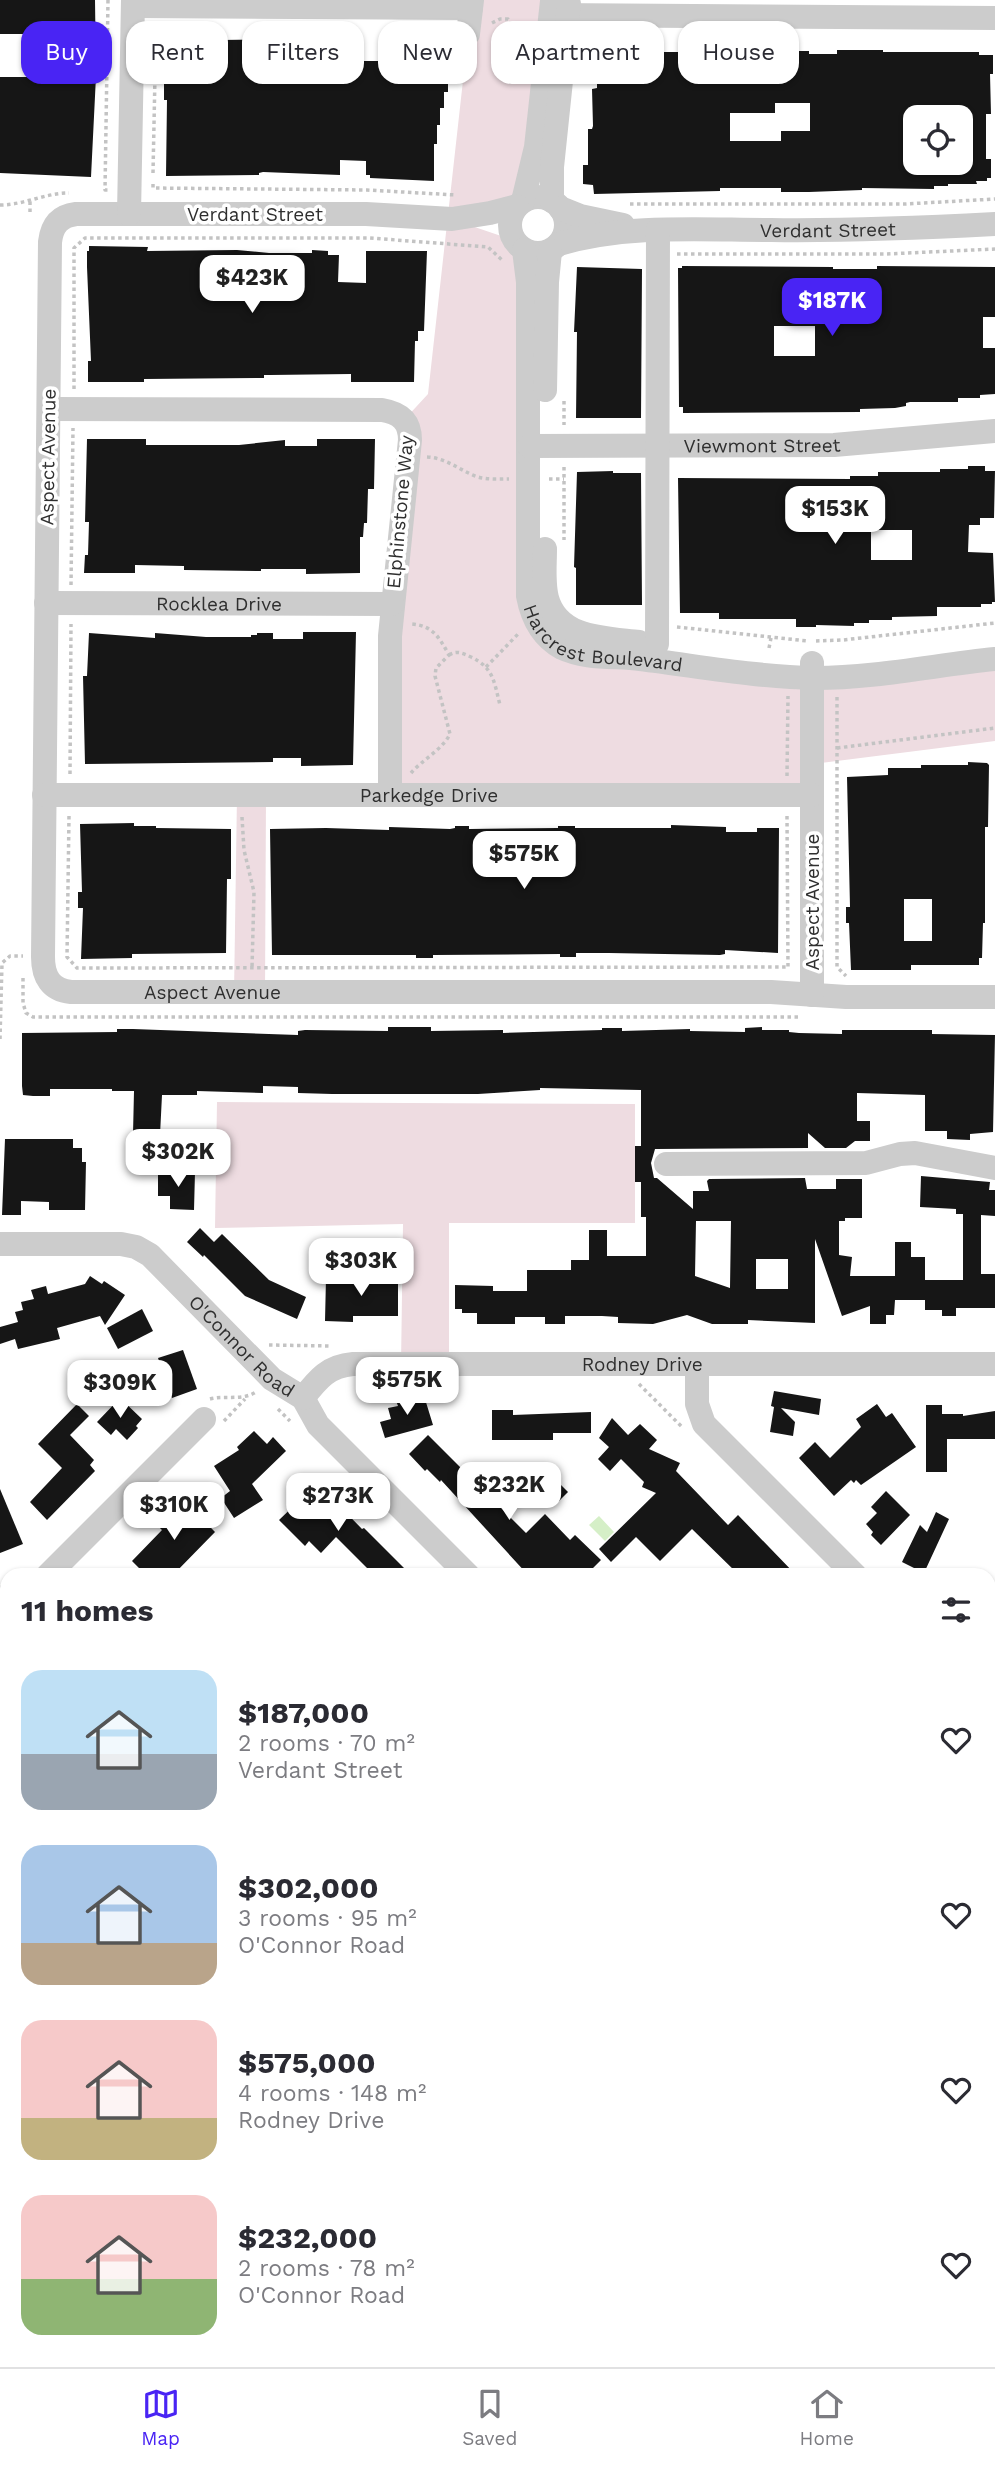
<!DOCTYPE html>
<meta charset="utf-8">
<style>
:root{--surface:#fff;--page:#f2f2f3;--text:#2b2b33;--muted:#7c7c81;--line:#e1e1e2;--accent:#4924f4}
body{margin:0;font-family:"Work Sans",sans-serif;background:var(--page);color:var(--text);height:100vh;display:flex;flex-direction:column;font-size:26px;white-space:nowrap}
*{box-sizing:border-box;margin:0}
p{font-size:23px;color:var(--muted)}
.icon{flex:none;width:38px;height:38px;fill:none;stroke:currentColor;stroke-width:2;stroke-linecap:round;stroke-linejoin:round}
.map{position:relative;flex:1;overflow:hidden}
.panel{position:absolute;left:0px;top:1568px;width:996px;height:800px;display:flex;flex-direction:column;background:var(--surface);border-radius:21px 21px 0 0;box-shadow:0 2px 5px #0004}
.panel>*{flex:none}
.banner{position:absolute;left:21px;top:21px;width:954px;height:63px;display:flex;gap:14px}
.buttons{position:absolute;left:903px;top:105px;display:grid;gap:14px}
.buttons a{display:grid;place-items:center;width:70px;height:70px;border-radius:14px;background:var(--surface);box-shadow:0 2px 5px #0004;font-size:35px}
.price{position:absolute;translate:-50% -60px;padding:0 16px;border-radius:14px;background:#fff;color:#222;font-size:23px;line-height:46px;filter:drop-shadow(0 2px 4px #0008)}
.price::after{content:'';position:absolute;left:50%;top:42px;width:21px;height:16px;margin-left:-10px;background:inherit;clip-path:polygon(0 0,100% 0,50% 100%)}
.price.on{background:var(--accent);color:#fff}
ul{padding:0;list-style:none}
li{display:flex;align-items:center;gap:21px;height:175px;padding:0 21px}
li span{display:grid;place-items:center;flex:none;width:196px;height:140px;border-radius:21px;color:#555}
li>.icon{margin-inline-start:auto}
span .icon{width:84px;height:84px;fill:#fffc;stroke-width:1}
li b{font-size:30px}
h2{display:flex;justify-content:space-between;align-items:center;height:84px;padding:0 21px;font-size:30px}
.tag{padding:0 24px;border-radius:21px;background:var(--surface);box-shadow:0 2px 5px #0004;font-size:24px;line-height:63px}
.tag.on{background:var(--accent);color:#fff}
.tab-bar{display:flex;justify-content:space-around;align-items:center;height:98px;border-top:2px solid var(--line);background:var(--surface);font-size:19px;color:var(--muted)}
.tab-bar a{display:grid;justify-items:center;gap:4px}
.tab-bar .on{color:var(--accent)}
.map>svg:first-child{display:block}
</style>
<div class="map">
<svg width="995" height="2367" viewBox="0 0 995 2367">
<rect width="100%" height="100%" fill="#fff"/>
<g fill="#eedce1">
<polygon points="472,0 553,0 523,201 454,220 513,240 518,246 536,622 773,675 995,660 995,741 813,764 812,795 390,795 404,420 428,394"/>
<polygon points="237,795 266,795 265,994 234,994"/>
<polygon points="217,1102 635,1104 635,1223 449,1223 449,1365 401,1365 403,1224 215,1228"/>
<polygon points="989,1837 995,1838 995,1937 989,1927"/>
</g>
<polygon fill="#d5efc7" points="599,1516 614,1532 605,1541 589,1525"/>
<g fill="#161616" fill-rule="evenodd">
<polygon points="0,0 95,0 96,76 91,177 0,173 0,77 34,77 35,34 0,34"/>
<polygon points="443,35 444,76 448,76 448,92 444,92 444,108 440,108 440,125 437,125 437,144 434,144 434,181 370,178 370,175 366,175 366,161 340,160 340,175 263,172 259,173 259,175 166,176 167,100 164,100 164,40 204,39 204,36 222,37 222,40 312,39 312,41 346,41 346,61 381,61 381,36"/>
<path d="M599 46H653V52H765V57H795V51H809V54H837V50H883V52H979V55H993V74H990L991 114H986V159H991V178H987V181H976L977 184H948V186H934V189L862 188V190L809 192H781V188H720V191L594 194 593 185 583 184V165H588V129H592L593 126 592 89 597 88V54H599ZM775 103H810V131H781V141H730V113H775ZM927 114H961V163H915V116Z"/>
<polygon points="89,246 148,247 147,251 237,250 269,253 312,253 312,250 328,251 328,255 339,255 338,282 366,283 366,251 427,251 424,331 418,331 418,341 415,341 414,382 351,382 351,374 270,375 264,375 264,378 144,379 144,382 88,382 88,361 91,361 87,267 87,251 89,251"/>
<path d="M682 266 833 267V269H877V266L995 267V317H983V348H995V394L980 395V398H958V402H910L906 403V406L895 408 860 409V412L683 413V407H679L678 268H682ZM774 326H815V356H774Z"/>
<polygon points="577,267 642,269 641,418 576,418 577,332 574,332"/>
<polygon points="87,439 146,439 146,445 239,445 285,440 285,446 317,446 317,439 375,439 374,489 368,489 367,523 364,523 363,537 360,537 360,573 306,574 306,569 261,569 261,571 184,570 184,566 135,565 135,573 84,573 85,555 88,555 89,522 85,522"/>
<path d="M968 466H985V471H995L994 518H980V525H969L968 552 993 553 995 602H992V604H981V607H937V616L892 617V620H869V623H854V626L816 625V627H796V619H719V613H680L678 478 850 479V476H878V472H940V469H968ZM871 530H912V560H871Z"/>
<polygon points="613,471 613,473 641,473 642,605 576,605 576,568 574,567 577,472"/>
<polygon points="303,632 356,632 353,765 301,766 301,758 273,758 273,762 85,764 83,676 87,676 89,633 155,638 155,633 206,637 251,637 251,635 257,635 257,633 273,633 273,639 303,639"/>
<path d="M968 762 987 763 989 765 988 827H985V923H983L982 958H979V965H911V970H851L849 923H846V907H850L847 777 888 775V768H921V765H968ZM904 899H932V941H904Z"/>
<polygon points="134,823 134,826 156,826 156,828 231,829 231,879 227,879 226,953 132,954 132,958 81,959 83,908 78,908 78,892 82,892 80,824"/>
<polygon points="671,825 726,827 726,832 757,832 757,828 779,828 778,953 725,950 725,954 720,955 609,953 576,953 576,957 560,957 560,954 433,955 433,958 416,958 416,955 272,955 270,829 326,828 389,830 389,827 450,829 455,828 455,826 469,826 469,829 558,828 558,826 575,826 575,828 671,828"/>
<path d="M388 1027H431V1031L503 1030V1033L602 1030V1028H622V1031L690 1029V1031L745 1032V1028L762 1027V1030H789V1032L799 1033 842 1034V1030H932V1034L995 1035 993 1132 970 1134V1140L947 1139V1131H925V1095L857 1093V1121H870V1141H855L846 1148H825L808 1133V1148L655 1149 651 1163 654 1178H657L693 1209V1191H709L707 1181 709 1179 805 1178 807 1189H836V1179H862V1218H845V1221H839V1255L852 1257 850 1276H895V1242H911V1257H925V1280H963V1214H956V1209L920 1207 921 1176 990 1182 989 1190H995V1216L981 1215V1274H995V1308H956V1316H942V1310H925V1300H895L894 1315H886V1324H870V1306L842 1316 815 1239V1323L748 1320V1324H712L687 1315 653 1324 618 1323V1317L602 1316H565V1324H545V1317H515V1324H477V1313H462V1309H455V1285L493 1286V1291H527V1270H571V1260H589V1230H607V1256H646V1217H641V1182H635V1146H641V1090L540 1088V1090L478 1094H332L298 1093V1087L263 1086V1093L197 1091V1095H162L160 1135 133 1134 134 1091H112V1089H50V1096H33L23 1095 22 1086V1033L117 1032V1029H133L298 1035V1031L305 1030 388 1031ZM696 1221H731L730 1288 695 1276ZM756 1259H788V1289H756Z"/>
<polygon points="5,1139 73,1139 73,1148 82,1148 82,1162 86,1162 85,1210 49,1210 49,1202 21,1201 21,1215 2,1215"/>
<polygon points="158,1172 195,1172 194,1210 170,1209 170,1196 158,1196"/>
<polygon points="200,1228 214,1242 222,1234 269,1280 306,1297 297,1319 245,1296 204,1255 203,1257 187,1242"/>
<polygon points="379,1275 398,1275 398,1316 353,1316 353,1322 325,1321 326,1278 364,1279 379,1277"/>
<polygon points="90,1276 102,1284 104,1281 125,1295 105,1325 100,1316 57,1328 60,1339 18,1349 15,1339 0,1344 0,1327 18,1322 15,1312 23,1310 21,1302 34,1299 31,1290 46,1286 48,1294 85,1284"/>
<polygon points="142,1309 153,1331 118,1349 107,1328"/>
<polygon points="183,1350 197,1389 172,1398 158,1358"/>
<polygon points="774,1391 821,1399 819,1415 781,1408 795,1422 793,1436 770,1432 774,1407 771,1406"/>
<polygon points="411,1393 413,1403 425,1399 433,1425 385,1438 380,1422 391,1419 388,1408 398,1406 395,1398"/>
<polygon points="120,1398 142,1419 136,1426 138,1428 127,1440 116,1429 111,1435 97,1422"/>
<polygon points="77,1404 89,1416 70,1435 94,1460 90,1465 95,1471 47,1520 30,1502 62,1468 38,1444"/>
<polygon points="877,1404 886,1417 892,1413 916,1447 861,1485 856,1480 854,1483 851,1480 834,1496 799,1458 815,1442 830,1458 861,1427 856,1419"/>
<polygon points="926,1405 942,1405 942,1414 963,1414 963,1416 995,1411 995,1439 947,1439 947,1472 926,1472"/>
<polygon points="492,1410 513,1410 513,1415 591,1412 591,1433 553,1433 553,1440 492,1440"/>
<polygon points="612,1418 628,1435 640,1424 657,1440 649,1449 680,1463 676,1471 728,1525 738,1515 796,1575 739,1575 692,1529 660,1561 636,1537 611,1562 599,1549 656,1493 642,1487 644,1482 621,1459 610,1471 598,1459 609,1447 599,1438"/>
<polygon points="254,1431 267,1444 273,1437 286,1451 252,1484 263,1500 234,1518 221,1498 230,1491 214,1466 239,1450 237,1447"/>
<polygon points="428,1435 526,1533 545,1514 570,1540 575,1535 601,1560 586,1575 528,1575 441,1480 440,1482 427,1469 425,1471 409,1454"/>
<polygon points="557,1481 568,1492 554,1506 543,1494"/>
<polygon points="0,1489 23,1544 0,1553"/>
<polygon points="323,1489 362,1529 364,1528 404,1568 397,1575 374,1575 336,1537 321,1553 309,1541 305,1546 279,1520 303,1497 309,1503"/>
<polygon points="886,1491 910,1515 881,1545 871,1535 873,1532 866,1524 877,1513 871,1507"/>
<polygon points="183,1499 215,1532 173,1575 146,1575 132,1561 162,1530 159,1527"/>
<polygon points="936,1512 949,1519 924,1573 902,1562 920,1525 927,1532"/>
</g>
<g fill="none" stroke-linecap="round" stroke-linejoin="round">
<g stroke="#c3c3c3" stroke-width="3.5" stroke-dasharray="3.5 3.5" stroke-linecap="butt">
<polyline points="108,0 105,190 109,190"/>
<polyline points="492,23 500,19 508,19 521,36 529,39"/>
<polyline points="153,173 156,27"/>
<polyline points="153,184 153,188 367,190 456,195"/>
<polyline points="630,204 905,204 995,199"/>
<path d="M0 205C24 205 45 193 69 193"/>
<polyline points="30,212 30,200"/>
<polyline points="677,254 886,254 995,249"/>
<polyline points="74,389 74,248 85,238 370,238 488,247 503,261"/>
<polyline points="564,401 564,425"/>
<path d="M427 457C446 458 458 469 475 476 486 480 498 479 509 479"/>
<polyline points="564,467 564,540"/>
<polyline points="549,479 564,479"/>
<polyline points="71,585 73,428"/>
<polyline points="677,627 808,641"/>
<polyline points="816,641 843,640 995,623"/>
<polyline points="769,648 771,638"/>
<path d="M449 655C457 650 462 653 471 657 494 668 494 682 500 705"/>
<polyline points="486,667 520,632"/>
<polyline points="837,697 837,967 846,976"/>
<polyline points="837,748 995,728"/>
<path d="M411 773C422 760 442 750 450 734L435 676 436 668 449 655C439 637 433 626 412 624"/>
<polyline points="70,774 71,624"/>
<polyline points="787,776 788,696"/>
<polyline points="69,816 67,957 77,968 788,967"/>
<polyline points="787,816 788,967 790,967"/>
<polyline points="242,817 244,850 254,892 252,968"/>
<polyline points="23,978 23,1003 26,1013 33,1017 800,1017"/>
<polyline points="0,1039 2,963 10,956 23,956"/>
<polyline points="269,1345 331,1346"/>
<polyline points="639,1384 683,1428"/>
<path d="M210 1399C225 1395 242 1401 256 1392"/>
<polyline points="278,1409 290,1421"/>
<polyline points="224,1421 245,1399"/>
<polyline points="0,1587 7,1588"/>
<polyline points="0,1645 3,1641"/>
</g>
<g stroke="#ccc" stroke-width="24">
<polyline points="133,6 471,8"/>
<polyline points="551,15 995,18"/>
<polyline points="468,34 472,0"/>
<circle cx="538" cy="225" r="28"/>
<polyline points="523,201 536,147 552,1"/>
<polyline points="552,201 552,167 569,4"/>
<path id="s1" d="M517 206 490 213 452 219 366 214H76C60 216 52 225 50 242L43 957C43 977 51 990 71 992H771L846 997H995"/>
<polyline points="560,208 580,216 623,225"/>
<polyline points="129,214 133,0"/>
<path id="s2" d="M559 244C627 224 701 230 771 230 846 231 920 228 995 224"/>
<path id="s3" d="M524 250 528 282V596C532 617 542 637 562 648 585 659 615 656 640 659 698 666 757 677 815 678 875 678 936 665 995 659"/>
<polyline points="545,390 547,282 550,251"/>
<path d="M49 409 382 410C400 413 410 421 410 440L390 636V795"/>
<path id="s4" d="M529 446 834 445 995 431"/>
<path d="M545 549C545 565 543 583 547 598 558 639 605 638 639 642"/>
<path id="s5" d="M46 603 392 604"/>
<polyline points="657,644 658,230"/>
<polyline points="812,663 812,995"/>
<path id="s6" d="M44 795H812"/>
<polyline points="666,1164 866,1163 900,1154 915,1153 995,1168"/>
<path id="s7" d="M0 1244H121L136 1247 150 1255 272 1379 303 1398 318 1425 468 1575"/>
<polyline points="697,1365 697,1404 704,1424 855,1575"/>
<path id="s8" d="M303 1398C318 1379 328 1366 353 1364H995"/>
<polyline points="48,1575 204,1419"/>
<polyline points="0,1612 7,1617"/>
<polyline points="989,1709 995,1715"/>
<polyline points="0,1959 7,1959"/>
<polyline points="989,2095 995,2102"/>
<polyline points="0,2229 7,2227"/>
<polyline points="989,2233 995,2233"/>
<polyline points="710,2361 710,2367"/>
</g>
</g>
<g text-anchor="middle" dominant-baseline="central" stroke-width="7" stroke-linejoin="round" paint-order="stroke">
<g font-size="19" fill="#2f2f2f" stroke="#fff">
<text x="255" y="214">Verdant Street</text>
<text stroke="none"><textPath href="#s2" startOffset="270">Verdant Street</textPath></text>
<text stroke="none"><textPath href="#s4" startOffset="233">Viewmont Street</textPath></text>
<text transform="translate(48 457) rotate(-89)">Aspect Avenue</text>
<text transform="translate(400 512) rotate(-85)">Elphinstone Way</text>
<text stroke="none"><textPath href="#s5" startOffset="173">Rocklea Drive</textPath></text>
<text stroke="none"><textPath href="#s3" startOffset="444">Harcrest Boulevard</textPath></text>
<text stroke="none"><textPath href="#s6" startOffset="385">Parkedge Drive</textPath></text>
<text transform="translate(812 902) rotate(-90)">Aspect Avenue</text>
<text stroke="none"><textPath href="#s1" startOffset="1391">Aspect Avenue</textPath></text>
<text stroke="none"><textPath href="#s7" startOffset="282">O'Connor Road</textPath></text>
<text stroke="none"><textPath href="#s8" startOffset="352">Rodney Drive</textPath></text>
</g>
</g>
</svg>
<div class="buttons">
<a><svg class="icon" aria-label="locate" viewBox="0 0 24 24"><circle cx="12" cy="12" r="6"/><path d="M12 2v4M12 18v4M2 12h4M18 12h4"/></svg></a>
</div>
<b class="price" style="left:252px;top:315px">$423K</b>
<b class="price on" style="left:832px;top:338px">$187K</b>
<b class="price" style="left:835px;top:546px">$153K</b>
<b class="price" style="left:524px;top:891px">$575K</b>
<b class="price" style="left:178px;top:1189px">$302K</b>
<b class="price" style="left:361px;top:1298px">$303K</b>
<b class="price" style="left:407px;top:1417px">$575K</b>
<b class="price" style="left:120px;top:1420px">$309K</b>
<b class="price" style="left:509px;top:1522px">$232K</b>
<b class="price" style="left:338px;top:1533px">$273K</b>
<b class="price" style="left:174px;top:1542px">$310K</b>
<div class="banner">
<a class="tag on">Buy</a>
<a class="tag">Rent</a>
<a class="tag">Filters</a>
<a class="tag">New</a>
<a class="tag">Apartment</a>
<a class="tag">House</a>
</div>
<section class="panel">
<h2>11 homes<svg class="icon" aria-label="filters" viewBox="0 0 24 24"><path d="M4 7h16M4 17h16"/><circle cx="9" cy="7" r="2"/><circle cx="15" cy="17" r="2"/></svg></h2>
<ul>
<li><span style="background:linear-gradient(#bfe0f5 60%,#9aa5b1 0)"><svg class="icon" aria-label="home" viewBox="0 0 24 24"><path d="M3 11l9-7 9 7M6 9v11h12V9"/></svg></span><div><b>$187,000</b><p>2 rooms · 70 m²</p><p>Verdant Street</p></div><svg class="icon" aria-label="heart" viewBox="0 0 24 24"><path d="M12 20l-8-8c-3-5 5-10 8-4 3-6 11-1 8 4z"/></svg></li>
<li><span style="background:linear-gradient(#a9c7e8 70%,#b9a48a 0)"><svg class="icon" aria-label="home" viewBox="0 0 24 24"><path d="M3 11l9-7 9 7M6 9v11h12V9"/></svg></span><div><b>$302,000</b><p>3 rooms · 95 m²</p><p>O'Connor Road</p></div><svg class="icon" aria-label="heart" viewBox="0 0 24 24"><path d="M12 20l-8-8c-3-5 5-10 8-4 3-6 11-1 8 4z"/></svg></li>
<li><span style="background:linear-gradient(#f6c9c9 70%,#c2b280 0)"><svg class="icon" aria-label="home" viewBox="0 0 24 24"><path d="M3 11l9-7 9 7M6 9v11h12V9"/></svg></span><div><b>$575,000</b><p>4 rooms · 148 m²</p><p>Rodney Drive</p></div><svg class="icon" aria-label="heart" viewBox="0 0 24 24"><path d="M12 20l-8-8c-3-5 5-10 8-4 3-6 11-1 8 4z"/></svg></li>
<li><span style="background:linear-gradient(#f6c9c9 60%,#8fb573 0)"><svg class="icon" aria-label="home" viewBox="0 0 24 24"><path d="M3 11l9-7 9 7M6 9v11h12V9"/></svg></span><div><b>$232,000</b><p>2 rooms · 78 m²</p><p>O'Connor Road</p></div><svg class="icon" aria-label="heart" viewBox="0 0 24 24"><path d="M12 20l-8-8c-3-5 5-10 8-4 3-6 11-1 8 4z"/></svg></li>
</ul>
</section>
</div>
<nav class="tab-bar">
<a class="on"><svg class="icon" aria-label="map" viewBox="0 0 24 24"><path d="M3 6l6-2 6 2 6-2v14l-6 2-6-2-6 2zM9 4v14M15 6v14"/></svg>Map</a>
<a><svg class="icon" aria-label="saved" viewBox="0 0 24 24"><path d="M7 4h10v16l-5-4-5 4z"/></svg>Saved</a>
<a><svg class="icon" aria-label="home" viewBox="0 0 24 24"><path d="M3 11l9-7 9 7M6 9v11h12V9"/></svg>Home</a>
</nav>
